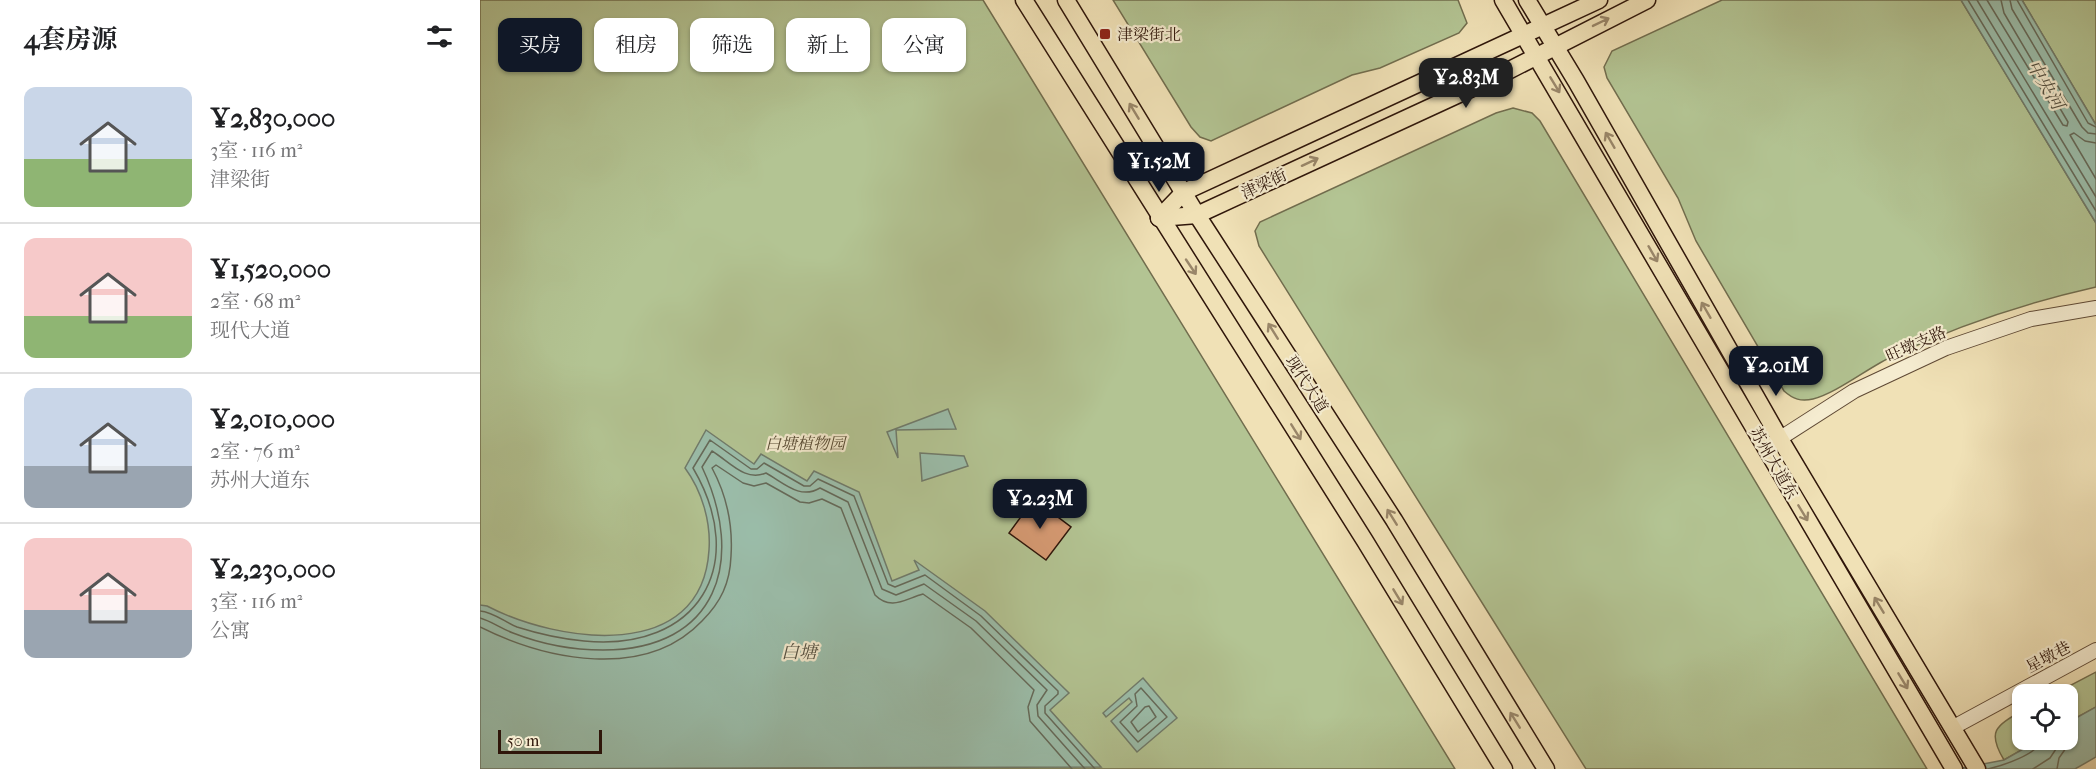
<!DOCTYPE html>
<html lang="zh">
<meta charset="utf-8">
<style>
:root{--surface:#fff;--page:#f6f6f6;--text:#202124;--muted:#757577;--line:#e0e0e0;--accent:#111827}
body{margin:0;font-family:"IM FELL French Canon","Noto Serif SC",serif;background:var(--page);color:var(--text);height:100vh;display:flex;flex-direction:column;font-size:22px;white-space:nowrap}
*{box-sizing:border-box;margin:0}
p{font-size:20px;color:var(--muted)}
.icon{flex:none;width:33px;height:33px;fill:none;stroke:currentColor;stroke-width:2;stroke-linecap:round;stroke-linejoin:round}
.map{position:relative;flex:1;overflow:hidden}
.drawer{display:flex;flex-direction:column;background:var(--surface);width:480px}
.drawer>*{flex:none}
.guide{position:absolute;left:18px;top:18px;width:570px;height:54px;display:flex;gap:12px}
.fabs{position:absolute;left:1532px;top:684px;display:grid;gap:12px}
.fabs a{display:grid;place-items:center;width:66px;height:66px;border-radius:12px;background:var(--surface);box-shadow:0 2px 4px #0004;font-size:30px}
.scale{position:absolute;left:18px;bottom:15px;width:104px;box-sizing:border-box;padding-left:6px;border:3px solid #2f160a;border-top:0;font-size:16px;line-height:21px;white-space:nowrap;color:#2f160a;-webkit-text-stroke:4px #f5ecd0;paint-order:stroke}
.price{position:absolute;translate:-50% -51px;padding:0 14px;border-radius:12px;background:var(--accent);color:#fff;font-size:20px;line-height:39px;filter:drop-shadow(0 2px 3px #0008)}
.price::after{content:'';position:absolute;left:50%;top:36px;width:18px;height:14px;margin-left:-9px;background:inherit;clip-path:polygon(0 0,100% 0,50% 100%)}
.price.active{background:#222;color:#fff}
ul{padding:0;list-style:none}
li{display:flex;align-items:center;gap:18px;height:150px;padding:0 24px}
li+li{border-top:2px solid var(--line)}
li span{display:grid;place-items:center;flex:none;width:168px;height:120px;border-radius:12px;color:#555}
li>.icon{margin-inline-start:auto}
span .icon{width:72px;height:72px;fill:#fffc;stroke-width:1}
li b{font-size:26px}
h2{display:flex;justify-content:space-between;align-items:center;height:72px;padding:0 24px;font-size:26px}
.chip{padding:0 21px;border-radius:12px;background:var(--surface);box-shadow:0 2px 4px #0004;font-size:21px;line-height:54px}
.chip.active{background:var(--accent);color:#fff}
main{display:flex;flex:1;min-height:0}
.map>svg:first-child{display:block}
</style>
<main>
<section class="drawer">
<h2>4套房源<svg class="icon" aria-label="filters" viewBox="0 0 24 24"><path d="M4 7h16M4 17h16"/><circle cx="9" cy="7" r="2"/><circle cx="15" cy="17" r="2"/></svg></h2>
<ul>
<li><span style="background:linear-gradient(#c9d6e8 60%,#8fb573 0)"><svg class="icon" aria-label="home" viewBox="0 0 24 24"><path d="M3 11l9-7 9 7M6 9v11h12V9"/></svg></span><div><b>¥2,830,000</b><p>3室 · 116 m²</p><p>津梁街</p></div></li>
<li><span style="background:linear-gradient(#f6c9c9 65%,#8fb573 0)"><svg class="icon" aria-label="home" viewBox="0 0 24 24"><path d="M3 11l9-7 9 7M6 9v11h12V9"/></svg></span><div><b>¥1,520,000</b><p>2室 · 68 m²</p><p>现代大道</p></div></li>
<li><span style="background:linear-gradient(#c9d6e8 65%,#9aa5b1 0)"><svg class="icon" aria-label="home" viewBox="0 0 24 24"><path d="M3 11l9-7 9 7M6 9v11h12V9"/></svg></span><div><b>¥2,010,000</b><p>2室 · 76 m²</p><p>苏州大道东</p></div></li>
<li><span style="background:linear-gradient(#f6c9c9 60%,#9aa5b1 0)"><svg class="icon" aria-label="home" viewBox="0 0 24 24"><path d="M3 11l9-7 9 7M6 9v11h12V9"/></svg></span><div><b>¥2,230,000</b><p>3室 · 116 m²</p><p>公寓</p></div></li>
</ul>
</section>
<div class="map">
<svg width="1616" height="769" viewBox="0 0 1616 769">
<rect width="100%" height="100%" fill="#f0e1b6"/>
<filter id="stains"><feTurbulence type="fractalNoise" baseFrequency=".00333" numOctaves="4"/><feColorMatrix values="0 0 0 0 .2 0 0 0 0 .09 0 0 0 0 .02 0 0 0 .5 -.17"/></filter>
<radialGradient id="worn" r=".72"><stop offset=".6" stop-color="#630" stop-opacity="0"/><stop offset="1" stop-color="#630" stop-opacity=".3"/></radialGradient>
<g fill="#b3c493" stroke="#716d4e" stroke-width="1.5">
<polygon points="0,0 503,0 975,769 0,769"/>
<polygon points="633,0 978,0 987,23 979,33 900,68 872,75 731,141 720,137 711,127"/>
<path d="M1242 0H1481L1616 223V287C1545 303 1479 325 1413 356 1389 367 1357 393 1333 399 1321 402 1313 399 1304 391L1216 241 1198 198 1127 78 1124 67 1132 51Z"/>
<polygon points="1542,0 1616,0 1616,125"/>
<polygon points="1033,108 1052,113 1060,121 1447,769 1106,769 779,246 775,231 780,222 1016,113"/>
<polygon points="1616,672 1616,707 1587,723 1587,694 1574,694"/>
<path d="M1542 711V740H1559L1524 760C1507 732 1515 726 1542 711Z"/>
</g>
<g fill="#9bbeab" stroke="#707b6b" stroke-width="1.5">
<polygon points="1481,0 1542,0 1616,125 1616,223"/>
<polygon points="468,409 476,429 416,430 418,458 407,432"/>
<path d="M226 430 274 464 281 454 327 481 334 471 379 492 412 581 439 570 434 560 505 611 589 693 570 710 621 767 0 769V605L7 606C78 643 222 664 229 550 231 522 222 491 205 468Z"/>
<polygon points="440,453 484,456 488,466 442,481"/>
<polygon points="663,678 697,718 657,752 631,721 652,702 649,698 626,717 623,713"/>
<polygon points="1616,707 1616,757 1595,769 1477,769 1524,760 1559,740 1587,740 1587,723"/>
</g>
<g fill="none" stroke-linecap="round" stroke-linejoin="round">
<g stroke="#656a5a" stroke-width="1.5">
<polyline points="1488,0 1616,211"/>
<polyline points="1497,0 1616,197"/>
<polyline points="1507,0 1583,125 1587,126 1588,122 1524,13 1521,0"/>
<polyline points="1530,0 1532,9 1602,127 1608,133 1616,134"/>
<polyline points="1537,0 1608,123 1616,127"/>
<polyline points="1616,143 1605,141 1594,133 1590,135 1616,179"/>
<path d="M0 611C13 612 25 622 37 627 59 634 82 639 104 641 218 652 270 565 213 468L230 440 271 469H277L284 463 324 486H330L338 479 374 496 408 584 415 587 445 575 501 616 578 691V694L565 706V713L615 769"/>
<path d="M0 618C11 621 22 629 33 633 61 644 93 650 123 650 238 650 266 560 222 467L232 451C250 462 265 482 286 473 304 483 320 500 340 488L368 502 402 589 416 595 444 584 496 621 567 690 557 705 558 716 605 769"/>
<path d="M0 627C66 660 165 681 222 621 241 602 250 583 251 556 253 525 247 496 232 468L236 465 263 483 274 486 286 483 320 502 329 503 342 499 361 508 395 595C411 611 425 599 443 594L491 628 554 690 548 707 550 721 592 769"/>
<polygon points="661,688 687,717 658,742 640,722 657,706 655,694"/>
<polygon points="665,707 669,706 676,717 658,732 651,722"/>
<path d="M1508 769C1521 766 1559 754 1561 740"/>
<polyline points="1553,769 1570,758 1580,743 1586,748 1579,758 1577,769"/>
</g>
</g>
<polygon fill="#d69a73" stroke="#2f160a" stroke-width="1.5" points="554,499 591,527 566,560 529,533"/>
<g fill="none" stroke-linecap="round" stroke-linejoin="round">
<g stroke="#5f4935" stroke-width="16">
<g id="minor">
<polyline points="1285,448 1374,391 1466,348 1551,319 1616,308"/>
<polyline points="1472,728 1616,650"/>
</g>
</g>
<g stroke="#2f160a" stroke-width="19">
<g id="major">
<polyline points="544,0 885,541 1024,769"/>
<polyline points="586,0 717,215 914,520 1066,769"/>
<polyline points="1023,0 1474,769"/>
<polyline points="1047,0 1096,81 1300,439 1497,769"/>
<polyline points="679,218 717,215 1016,77 1167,0"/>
<polyline points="679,218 704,192 1119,0"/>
</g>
</g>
<use href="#minor" stroke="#f5ecd0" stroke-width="14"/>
<use href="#major" stroke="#f0e1b6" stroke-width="16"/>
</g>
<defs><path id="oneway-shaft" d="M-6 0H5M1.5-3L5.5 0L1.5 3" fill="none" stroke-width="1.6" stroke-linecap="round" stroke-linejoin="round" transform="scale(1.5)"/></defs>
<g stroke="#998669">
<use href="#oneway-shaft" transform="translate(1121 22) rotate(-26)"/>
<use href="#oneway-shaft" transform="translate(1075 85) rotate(59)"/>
<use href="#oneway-shaft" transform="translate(654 111) rotate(-121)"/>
<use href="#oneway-shaft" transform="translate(1130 140) rotate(-120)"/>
<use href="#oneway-shaft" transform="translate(830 162) rotate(-25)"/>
<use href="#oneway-shaft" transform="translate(1173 254) rotate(60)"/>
<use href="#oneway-shaft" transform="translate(711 267) rotate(56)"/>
<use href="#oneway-shaft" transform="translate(1226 310) rotate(-120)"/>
<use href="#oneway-shaft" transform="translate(793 331) rotate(-122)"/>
<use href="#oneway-shaft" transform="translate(816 432) rotate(58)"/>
<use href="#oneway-shaft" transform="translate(1323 513) rotate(59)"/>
<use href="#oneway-shaft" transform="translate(912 517) rotate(-122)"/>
<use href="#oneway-shaft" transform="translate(918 597) rotate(59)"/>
<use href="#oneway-shaft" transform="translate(1399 605) rotate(-121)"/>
<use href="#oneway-shaft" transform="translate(1423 681) rotate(59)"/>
<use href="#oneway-shaft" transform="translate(1035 720) rotate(-122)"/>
</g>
<rect fill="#8f2418" stroke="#f5ecd0" stroke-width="2" x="619" y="28" width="12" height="12" rx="3"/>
<g text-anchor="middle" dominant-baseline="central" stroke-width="4.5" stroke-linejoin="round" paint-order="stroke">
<g font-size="16" fill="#2f160a" stroke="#f5ecd0" text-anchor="start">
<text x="637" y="34">津梁街北</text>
</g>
<g font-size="16" fill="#2f160a" stroke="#f5ecd0">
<text transform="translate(784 184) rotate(-25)">津梁街</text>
<text transform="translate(1436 344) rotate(-24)">旺墩支路</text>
<text transform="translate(827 384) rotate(57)">现代大道</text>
<text transform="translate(1294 463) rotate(60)">苏州大道东</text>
<text transform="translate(1568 657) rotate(-28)">星墩巷</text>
</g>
<g font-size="16" font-style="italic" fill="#574a33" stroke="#f5ecd0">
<text x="325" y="443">白塘植物园</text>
</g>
<g font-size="18" font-style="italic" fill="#555142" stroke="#f5ecd0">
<text transform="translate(1565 85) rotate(59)">中央河</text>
<text x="319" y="652">白塘</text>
</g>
</g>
<rect width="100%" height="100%" filter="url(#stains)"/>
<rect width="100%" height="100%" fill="url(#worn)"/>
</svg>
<div class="fabs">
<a><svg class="icon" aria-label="locate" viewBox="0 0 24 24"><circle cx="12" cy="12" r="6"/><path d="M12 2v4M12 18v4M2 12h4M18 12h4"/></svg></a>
</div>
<div class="scale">50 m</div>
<b class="price active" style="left:986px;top:109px">¥2.83M</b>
<b class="price" style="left:679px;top:193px">¥1.52M</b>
<b class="price" style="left:1296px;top:397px">¥2.01M</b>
<b class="price" style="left:560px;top:530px">¥2.23M</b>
<div class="guide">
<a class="chip active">买房</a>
<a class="chip">租房</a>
<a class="chip">筛选</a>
<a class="chip">新上</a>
<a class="chip">公寓</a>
</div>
</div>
</main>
